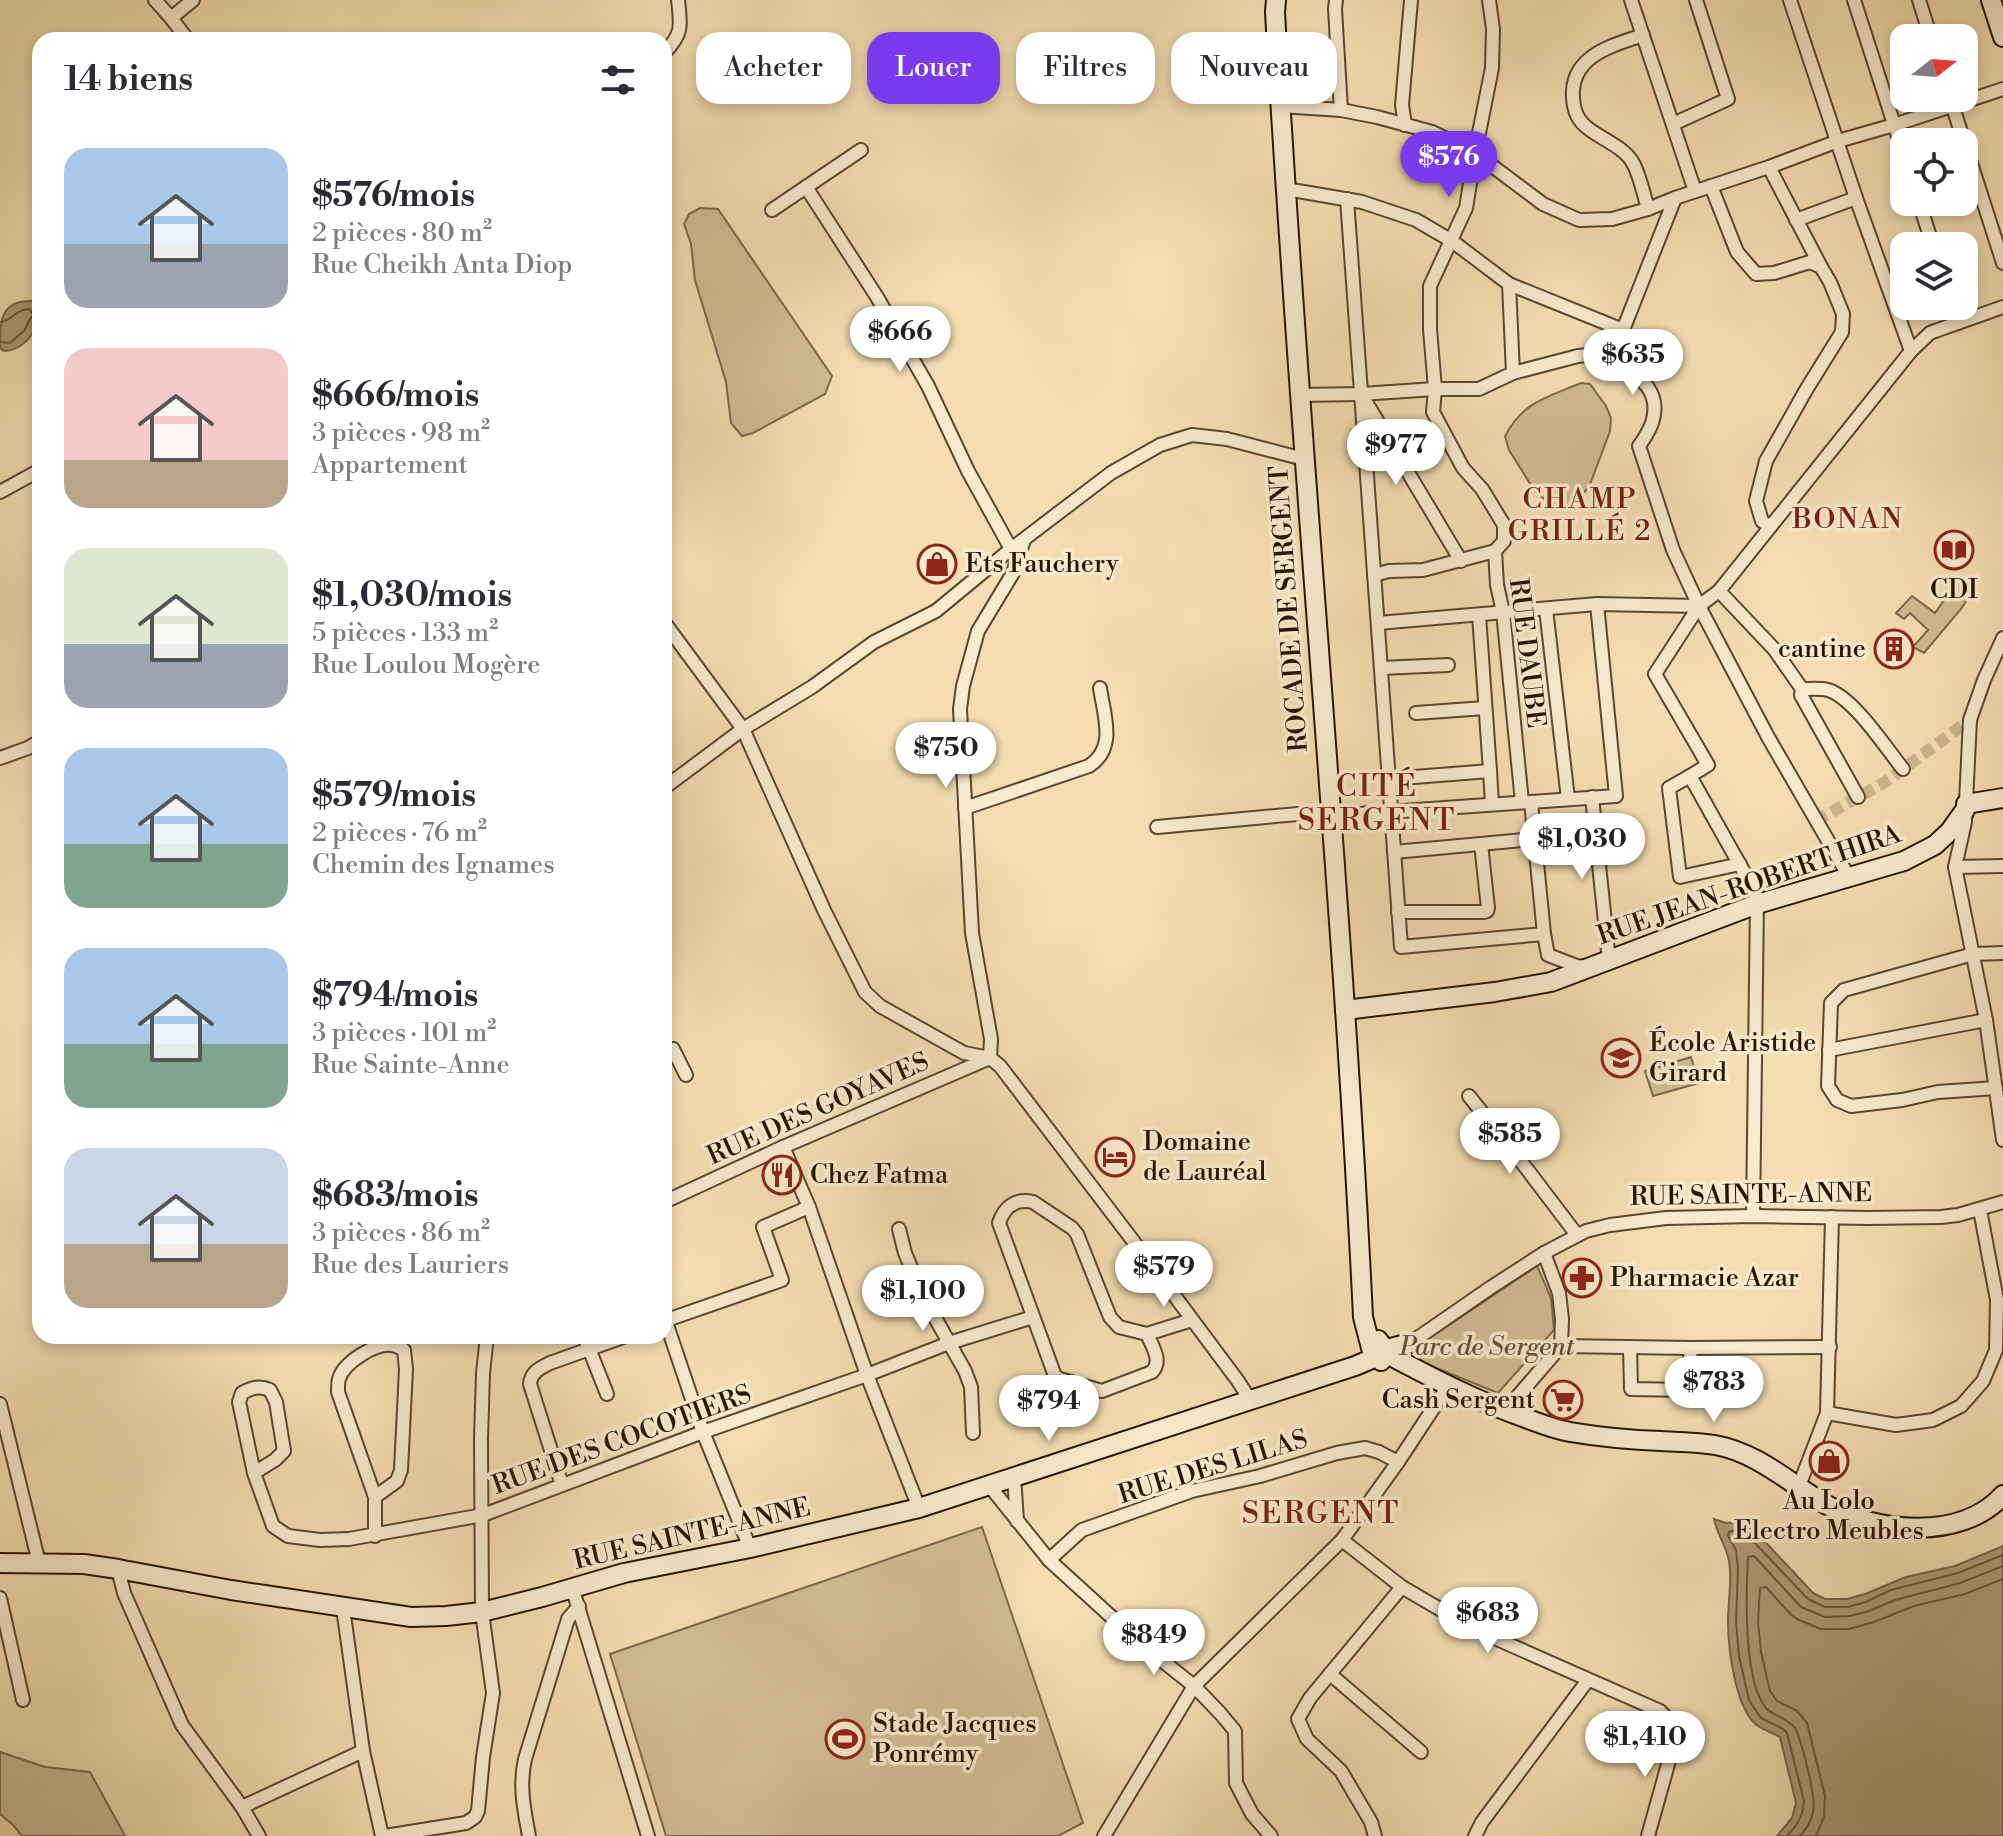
<!DOCTYPE html>
<html lang="fr">
<meta charset="utf-8">
<style>
:root{--surface:#fff;--page:#f7f7f7;--text:#2b2b33;--muted:#7c7c81;--accent:#7c3aed}
body{margin:0;font-family:"Libre Bodoni",serif;background:var(--page);color:var(--text);height:100vh;display:flex;flex-direction:column;font-size:30px;white-space:nowrap}
*{box-sizing:border-box;margin:0}
p{font-size:26px;color:var(--muted)}
.icon{flex:none;width:44px;height:44px;fill:none;stroke:currentColor;stroke-width:2;stroke-linecap:round;stroke-linejoin:round}
.map{position:relative;flex:1;overflow:hidden}
.side{position:absolute;left:32px;top:32px;width:640px;height:1312px;display:flex;flex-direction:column;background:var(--surface);border-radius:24px;box-shadow:0 4px 12px #0003}
.side>*{flex:none}
.hud{position:absolute;left:696px;top:32px;width:760px;height:72px;display:flex;gap:16px}
.needle{width:52px;rotate:73deg}
.tools{position:absolute;left:1890px;top:24px;display:grid;gap:16px}
.tools a{display:grid;place-items:center;width:88px;height:88px;border-radius:16px;background:var(--surface);box-shadow:0 4px 12px #0003;font-size:40px}
.price{position:absolute;translate:-50% -68px;padding:0 18px;border-radius:28px;background:#fff;color:#222;font-size:26px;line-height:52px;filter:drop-shadow(0 2px 4px #0008)}
.price::after{content:'';position:absolute;left:50%;top:48px;width:24px;height:18px;margin-left:-12px;background:inherit;clip-path:polygon(0 0,100% 0,50% 100%)}
.price.current{background:var(--accent);color:#fff}
ul{padding:0;list-style:none}
li{display:flex;align-items:center;gap:24px;height:200px;padding:0 32px}
li span{display:grid;place-items:center;flex:none;width:224px;height:160px;border-radius:24px;color:#555}
li>.icon{margin-inline-start:auto}
span .icon{width:96px;height:96px;fill:#fffc;stroke-width:1}
li b{font-size:34px}
h2{display:flex;justify-content:space-between;align-items:center;height:96px;padding:0 32px;font-size:34px}
.chip{padding:0 28px;border-radius:24px;background:var(--surface);box-shadow:0 4px 12px #0003;font-size:28px;line-height:72px}
.chip.current{background:var(--accent);color:#fff}
.map>svg:first-child{display:block}
</style>
<div class="map">
<svg width="2003" height="1836" viewBox="0 0 2003 1836">
<rect width="100%" height="100%" fill="#f4deb1"/>
<filter id="stains"><feTurbulence type="fractalNoise" baseFrequency=".0025" numOctaves="4"/><feColorMatrix values="0 0 0 0 .2 0 0 0 0 .09 0 0 0 0 .02 0 0 0 .5 -.17"/></filter>
<radialGradient id="worn" r=".72"><stop offset=".6" stop-color="#630" stop-opacity="0"/><stop offset="1" stop-color="#630" stop-opacity=".3"/></radialGradient>
<g fill="#d1bc94" stroke="#7c684c" stroke-width="2">
<polygon points="700,208 718,209 832,376 825,394 753,433 742,436 731,423 726,382 695,280 691,244 684,224 689,214"/>
<path d="M1581 383 1590 384 1606 406 1611 418 1610 431 1589 487 1574 503 1561 507 1547 502 1534 490 1509 450 1505 436C1524 401 1546 398 1581 383Z"/>
<polygon points="1959,579 1973,590 1961,609 1924,653 1913,647 1928,630 1910,613 1904,619 1896,613 1912,596 1935,613"/>
<polygon points="1691,1057 1699,1083 1653,1096 1645,1071"/>
<polygon points="1537,1266 1551,1298 1554,1330 1498,1393 1424,1363 1412,1350"/>
<polygon points="982,1527 1083,1823 1058,1836 666,1836 610,1654"/>
<polygon points="0,1752 45,1767 90,1772 125,1836 22,1836 13,1825 0,1814"/>
</g>
<g fill="#af9976" stroke="#796448" stroke-width="2">
<path d="M34 301C46 321 27 351 4 351L0 348C0 321 0 299 34 301Z"/>
<path d="M1714 1519 1726 1523 1738 1522 1755 1531 1813 1593 1825 1599H1847L1865 1594 1906 1577 1955 1566 2003 1546V1836H1777L1792 1818 1796 1803 1780 1737C1773 1733 1764 1730 1758 1726 1735 1710 1728 1647 1728 1621 1728 1604 1731 1588 1730 1571 1730 1550 1718 1538 1714 1519Z"/>
</g>
<g fill="none" stroke-linecap="round" stroke-linejoin="round">
<g stroke="#6c563d" stroke-width="2">
<path d="M0 322C12 321 16 309 29 309L33 314 24 331 10 343 0 342"/>
<path d="M1787 1836C1797 1825 1803 1817 1804 1801L1787 1733 1783 1729 1761 1718 1749 1700 1739 1656 1736 1622 1738 1569 1736 1550 1728 1536 1729 1532 1737 1530 1750 1538 1808 1599 1825 1607H1848L1866 1602 1891 1590 1958 1573 2003 1555"/>
<path d="M1800 1836C1806 1829 1811 1822 1813 1813 1817 1796 1802 1746 1796 1729 1788 1718 1775 1717 1766 1708 1743 1681 1746 1592 1748 1557L1754 1556 1801 1607 1825 1617 1850 1616 1869 1611 1895 1600 1960 1583 2003 1566"/>
<polyline points="1816,1836 1824,1817 1825,1796 1807,1723 1797,1711 1777,1701 1770,1691 1761,1652 1758,1622 1760,1588 1766,1587 1791,1615 1799,1620 1821,1629 1849,1629 1874,1622 1914,1606 1965,1594 2003,1579"/>
</g>
<polyline stroke="#cbb68e" stroke-width="12" stroke-dasharray="12 6" stroke-linecap="butt" points="1816,821 1885,782 1970,720"/>
<g stroke="#5b462f" stroke-width="16">
<g id="street">
<polyline points="155,0 171,18"/>
<polyline points="1336,0 1335,9 1341,110"/>
<polyline points="1489,0 1493,29 1492,68 1475,153 1466,208 1430,286 1430,329 1435,389 1433,412 1463,468 1482,489 1504,525 1504,541 1495,551 1497,585 1503,612 1522,802"/>
<polyline points="1631,0 1695,191"/>
<polyline points="1790,0 1856,198 1911,351"/>
<polyline points="1854,0 1904,155"/>
<polyline points="1919,0 1931,38"/>
<path d="M1643 35C1611 46 1570 56 1573 98 1574 112 1578 121 1589 129 1603 140 1624 147 1633 163 1640 176 1644 195 1648 209"/>
<polyline points="188,40 171,18 193,0"/>
<path d="M664 53C683 34 681 26 678 0"/>
<polyline points="1951,101 2003,263"/>
<polyline points="1280,106 1341,110 1377,117 1432,132 1475,153 1543,204 1579,220 1612,219 1648,209 1675,198 1769,167 1838,141 1894,125 2003,89"/>
<polyline points="1673,124 1728,99 1696,0"/>
<polyline points="1405,125 1402,105 1411,0"/>
<polyline points="1769,167 1821,267"/>
<polyline points="1711,186 1737,252 1756,274 1774,273 1810,262 1821,267 1830,282 1843,314 1842,332 1806,390 1766,461 1756,501 1762,521 1770,527"/>
<polyline points="806,187 877,297 928,386 968,471 1011,549"/>
<polyline points="1286,189 1362,202 1416,220 1452,241 1509,284 1623,330"/>
<path d="M1675 198 1623 330 1617 352V362C1641 376 1662 393 1652 423 1649 431 1644 439 1639 446L1673 550 1699 606 1768 737 1849 877"/>
<polyline points="1347,199 1401,947 1544,934 1548,955 1577,966 1587,967"/>
<polyline points="1919,202 1933,246"/>
<polyline points="772,210 861,150"/>
<polyline points="1796,220 1856,198"/>
<polyline points="1953,306 1958,323"/>
<polyline points="1513,373 1578,356 1617,352"/>
<polyline points="1299,395 1361,394 1435,389 1479,389 1513,373 1509,284"/>
<polyline points="1363,397 1461,561"/>
<polyline points="0,492 40,470"/>
<polyline points="1374,575 1389,571 1423,570 1495,551"/>
<polyline points="1719,591 1774,649 1802,689 1801,695 1858,797"/>
<polyline points="1699,606 1655,674 1708,765 1690,776 1754,890 1757,901 1753,1216"/>
<polyline points="1546,609 1568,799"/>
<polyline points="664,622 743,729 824,910 865,992 880,1006 964,1053 990,1058 1000,1066 1156,1271 1238,1381 1250,1400"/>
<polyline points="1378,623 1597,604 1699,606 1719,591 1911,351 1930,333 1935,331 2003,307"/>
<polyline points="2003,638 1984,680 1970,720 1965,822 1955,867 1986,1020 2003,1140"/>
<polyline points="1381,668 1448,665"/>
<path d="M1802 689C1810 689 1820 688 1828 690 1853 697 1886 748 1903 769"/>
<polyline points="1416,713 1485,708"/>
<polyline points="0,758 28,748 40,741"/>
<polyline points="1490,771 1492,804"/>
<polyline points="1690,776 1669,788 1680,877 1740,864"/>
<polyline points="1389,779 1490,771 1479,615"/>
<polyline points="664,788 743,729 812,687 874,642 936,611 1011,549 1111,473 1160,445 1192,435 1227,439 1304,459"/>
<polyline points="1592,797 1609,961"/>
<polyline points="1531,802 1544,934"/>
<path d="M965 808 1089 766C1117 748 1104 716 1100 688"/>
<polyline points="1157,827 1298,814 1331,816 1616,796 1597,604"/>
<polyline points="1394,852 1534,839"/>
<polyline points="1955,867 2003,866"/>
<polyline points="1398,912 1484,912 1487,911 1488,908 1481,844"/>
<polyline points="1829,1050 1986,1020"/>
<polyline points="664,1051 673,1049 686,1075"/>
<polyline points="1996,1088 1938,1092 1902,1100 1851,1106 1837,1100 1828,1086 1831,1003 1844,990 1973,954 2003,953"/>
<polyline points="1469,1096 1520,1160 1577,1235"/>
<polyline points="783,1147 809,1207 867,1375 919,1508"/>
<polyline points="664,1202 783,1147 990,1058 991,1039 972,933 960,709 963,686 978,631 1013,573 1024,540"/>
<polyline points="899,1229 905,1253 924,1298 965,1371 971,1387 973,1433"/>
<polyline points="1544,1253 1559,1293 1562,1319 1561,1346"/>
<polyline points="664,1316 703,1432 750,1548"/>
<polyline points="664,1321 782,1280 763,1227 809,1207"/>
<path d="M1147 1334C1152 1346 1163 1361 1152 1372L1102 1391 1060 1379 1055 1376 999 1223C1004 1207 1016 1198 1033 1202L1072 1228 1077 1234 1110 1317 1119 1327 1147 1334 1192 1320"/>
<polyline points="584,1336 607,1394"/>
<polyline points="1403,1346 1419,1337 1490,1288 1544,1253 1586,1231 1610,1225 1666,1218 1753,1216 1868,1218 1941,1217 1958,1215 2003,1202"/>
<polyline points="1630,1347 1631,1389 1687,1390 1691,1348"/>
<polyline points="0,1404 39,1563"/>
<polyline points="1505,1411 1561,1346 1691,1348 1830,1347"/>
<polyline points="1827,1413 1896,1425 1933,1420 1961,1406 1983,1381 1996,1350 1997,1300 1980,1210"/>
<path d="M254 1473 275 1460 284 1451 276 1402 270 1390C259 1385 252 1388 242 1393L239 1402 254 1473 273 1526 288 1536 320 1540 349 1539 483 1515 703 1432 867 1375 949 1343 1033 1317"/>
<polyline points="1014,1476 1017,1521"/>
<polyline points="988,1484 1049,1560 1139,1642 1194,1686 1220,1713 1235,1731 1236,1783 1252,1814 1271,1836"/>
<path d="M562 1485 530 1384C531 1372 540 1368 550 1363L626 1336"/>
<polyline points="1799,1486 1827,1413 1832,1217"/>
<path d="M375 1497 397 1481 401 1470 406 1369 404 1350C399 1347 398 1346 392 1345 375 1343 344 1362 339 1379 338 1381 338 1390 338 1392L375 1497V1536"/>
<polyline points="1342,1540 1402,1587 1472,1628 1660,1711 1670,1722 1675,1739 1648,1836"/>
<polyline points="1049,1560 1082,1530 1192,1491 1260,1476 1337,1453 1365,1448 1379,1452 1398,1462"/>
<polyline points="118,1569 124,1593 182,1725 242,1807 259,1836"/>
<polyline points="572,1587 648,1836"/>
<polyline points="0,1598 23,1700"/>
<polyline points="343,1608 363,1751 382,1836"/>
<polyline points="1330,1674 1421,1752"/>
<polyline points="242,1807 363,1751"/>
<polyline points="385,1836 466,1823 475,1817 478,1811 483,1757 493,1693 482,1612 481,1439 483,1373 487,1336"/>
<path d="M529 1836C524 1810 519 1785 525 1759L568 1619 579 1606"/>
<polyline points="1104,1836 1194,1686 1342,1540 1398,1462 1448,1386"/>
<polyline points="1375,1836 1371,1822 1341,1771 1307,1739 1298,1719 1310,1698 1402,1587"/>
<polyline points="1475,1836 1482,1822 1588,1680"/>
</g>
</g>
<g stroke="#281404" stroke-width="22">
<g id="secondary">
<path d="M1276 0 1275 12C1299 448 1342 882 1363 1317L1371 1348 1381 1361"/>
<polyline points="1991,0 2003,37"/>
<polyline points="1966,804 2003,798"/>
<polyline points="1345,1010 1495,992 1551,982 1757,904 1904,861 1935,845 1950,831 1965,810"/>
<polyline points="1378,1340 1383,1347 1387,1349 1410,1343"/>
<path d="M1391 1356C1434 1379 1477 1401 1523 1417 1538 1423 1554 1429 1570 1432 1600 1437 1630 1440 1661 1441 1678 1442 1698 1442 1715 1445 1759 1453 1790 1484 1827 1505 1876 1533 1962 1541 2003 1495"/>
<polyline points="0,1563 84,1564 118,1569 231,1590 411,1617 446,1616 482,1612 542,1597 624,1573 750,1548 919,1508 1355,1366 1374,1358"/>
</g>
</g>
<use href="#street" stroke="#f8eacc" stroke-width="12"/>
<use href="#secondary" stroke="#f8eacc" stroke-width="18"/>
</g>
<defs>
<g id="library-ring" transform="scale(2)"><circle r="9.5" fill="#f8eacc" stroke="#8f2418" stroke-width="1.5"/><path d="M-6-4Q-3-5.5-.7-3.5V5Q-3 3-6 4ZM6-4Q3-5.5 .7-3.5V5Q3 3 6 4Z" fill="#8f2418"/></g>
<g id="shop-ring" transform="scale(2)"><circle r="9.5" fill="#f8eacc" stroke="#8f2418" stroke-width="1.5"/><path d="M-5-2.5h2.3a2.7 3.5 0 0 1 5.4 0H5L5.5 6h-11ZM-1.5-2.5h3a1.5 2.3 0 0 0-3 0Z" fill="#8f2418"/></g>
<g id="building-ring" transform="scale(2)"><circle r="9.5" fill="#f8eacc" stroke="#8f2418" stroke-width="1.5"/><path d="M-4-6H4V6H1V3H-1V6H-4ZM-2.5-4.3h1.7v1.8h-1.7ZM.8-4.3h1.7v1.8H.8ZM-2.5-1h1.7V.8h-1.7ZM.8-1h1.7V.8H.8Z" fill="#8f2418"/></g>
<g id="school-ring" transform="scale(2)"><circle r="9.5" fill="#f8eacc" stroke="#8f2418" stroke-width="1.5"/><path d="M0-5L7-2L0 1L-7-2ZM-4 1L0 2.5L4 1V4Q0 6-4 4Z" fill="#8f2418"/></g>
<g id="hotel-ring" transform="scale(2)"><circle r="9.5" fill="#f8eacc" stroke="#8f2418" stroke-width="1.5"/><path d="M-6-4.5h1.5V1H6V5H4.5V3h-9V5H-6ZM-4 0a1.8 1.8 0 1 1 3.6 0ZM.5 0V-2.5h3Q6-2.5 6 0Z" fill="#8f2418"/></g>
<g id="restaurant-ring" transform="scale(2)"><circle r="9.5" fill="#f8eacc" stroke="#8f2418" stroke-width="1.5"/><path d="M-5-6h1v4h1v-4h1v4h1v-4h1v5L-1.5 .5V6h-2V.5L-5-1ZM5-6V6H3V1.5H1.5Q1.5-4 5-6Z" fill="#8f2418"/></g>
<g id="pharmacy-ring" transform="scale(2)"><circle r="9.5" fill="#f8eacc" stroke="#8f2418" stroke-width="1.5"/><path d="M-2-6h4v4h4v4h-4v4h-4v-4h-4v-4h4Z" fill="#8f2418"/></g>
<g id="supermarket-ring" transform="scale(2)"><circle r="9.5" fill="#f8eacc" stroke="#8f2418" stroke-width="1.5"/><path d="M-6-5.5h2.5l.6 2H6L4.5 2H-2.5L-4.4-4H-6ZM-1.5 3.2a1.3 1.3 0 1 0 .1 0ZM3 3.2a1.3 1.3 0 1 0 .1 0Z" fill="#8f2418"/></g>
<g id="stadium-ring" transform="scale(2)"><circle r="9.5" fill="#f8eacc" stroke="#8f2418" stroke-width="1.5"/><path d="M0-5a6.5 5 0 1 0 0 10a6.5 5 0 1 0 0-10ZM-3.5-1.8h7v3.6h-7Z" fill="#8f2418"/></g>
</defs>
<g fill-rule="evenodd">
<use href="#library-ring" x="1954" y="550"/>
<use href="#shop-ring" x="937" y="564"/>
<use href="#building-ring" x="1894" y="649"/>
<use href="#school-ring" x="1621" y="1058"/>
<use href="#hotel-ring" x="1115" y="1157"/>
<use href="#restaurant-ring" x="782" y="1175"/>
<use href="#pharmacy-ring" x="1582" y="1278"/>
<use href="#supermarket-ring" x="1563" y="1400"/>
<use href="#shop-ring" x="1829" y="1461"/>
<use href="#stadium-ring" x="845" y="1739"/>
</g>
<g text-anchor="middle" dominant-baseline="central" stroke-width="7" stroke-linejoin="round" paint-order="stroke">
<g font-size="26" fill="#281404" stroke="#f8eacc" text-anchor="start">
<text x="965" y="564">Ets Fauchery</text>
<text x="1954" y="590" text-anchor="middle">CDI</text>
<text x="1866" y="649" text-anchor="end">cantine</text>
<text x="1649" y="1043">École Aristide<tspan x="1649" dy="30">Girard</tspan></text>
<text x="1143" y="1142">Domaine<tspan x="1143" dy="30">de Lauréal</tspan></text>
<text x="810" y="1175">Chez Fatma</text>
<text x="1610" y="1278">Pharmacie Azar</text>
<text x="1535" y="1400" text-anchor="end">Cash Sergent</text>
<text x="1829" y="1501" text-anchor="middle">Au Lolo<tspan x="1829" dy="30">Electro Meubles</tspan></text>
<text x="873" y="1724">Stade Jacques<tspan x="873" dy="30">Ponrémy</tspan></text>
</g>
<g font-size="26" fill="#281404" stroke="#f8eacc">
<text transform="translate(1289 609) rotate(-94)">ROCADE DE SERGENT</text>
<text transform="translate(1527 653) rotate(83)">RUE DAUBE</text>
<text transform="translate(1749 885) rotate(-19)">RUE JEAN-ROBERT HIRA</text>
<text transform="translate(818 1109) rotate(-24)">RUE DES GOYAVES</text>
<text transform="translate(1751 1195) rotate(-1)">RUE SAINTE-ANNE</text>
<text transform="translate(622 1440) rotate(-20)">RUE DES COCOTIERS</text>
<text transform="translate(1213 1467) rotate(-17)">RUE DES LILAS</text>
<text transform="translate(692 1534) rotate(-13)">RUE SAINTE-ANNE</text>
</g>
<g font-size="26" font-style="italic" fill="#634f36" stroke="#f8eacc">
<text x="1487" y="1347">Parc de Sergent</text>
</g>
<g font-size="28" letter-spacing="2" fill="#7a1f14" stroke="#f8eacc">
<text x="1580" y="499">CHAMP<tspan x="1580" dy="32">GRILLÉ 2</tspan></text>
<text x="1848" y="519">BONAN</text>
</g>
<g font-size="30" letter-spacing="2" fill="#7a1f14" stroke="#f8eacc">
<text x="1377" y="787">CITÉ<tspan x="1377" dy="34">SERGENT</tspan></text>
<text x="1321" y="1514">SERGENT</text>
</g>
</g>
<rect width="100%" height="100%" filter="url(#stains)"/>
<rect width="100%" height="100%" fill="url(#worn)"/>
</svg>
<div class="tools">
<a><svg class="needle" viewBox="-14 -14 28 28"><path d="M0-13l5 13h-10z" fill="#e53935"/><path d="M0 13l5-13h-10z" fill="#7c7c81"/></svg></a>
<a><svg class="icon" aria-label="locate" viewBox="0 0 24 24"><circle cx="12" cy="12" r="6"/><path d="M12 2v4M12 18v4M2 12h4M18 12h4"/></svg></a>
<a><svg class="icon" aria-label="layers" viewBox="0 0 24 24"><path d="M12 4l9 5-9 5-9-5zM3 14l9 5 9-5"/></svg></a>
</div>
<b class="price current" style="left:1449px;top:199px">$576</b>
<b class="price" style="left:900px;top:374px">$666</b>
<b class="price" style="left:1633px;top:397px">$635</b>
<b class="price" style="left:1396px;top:487px">$977</b>
<b class="price" style="left:946px;top:790px">$750</b>
<b class="price" style="left:1582px;top:881px">$1,030</b>
<b class="price" style="left:1510px;top:1176px">$585</b>
<b class="price" style="left:1164px;top:1309px">$579</b>
<b class="price" style="left:923px;top:1333px">$1,100</b>
<b class="price" style="left:1714px;top:1424px">$783</b>
<b class="price" style="left:1049px;top:1443px">$794</b>
<b class="price" style="left:1488px;top:1655px">$683</b>
<b class="price" style="left:1154px;top:1677px">$849</b>
<b class="price" style="left:1645px;top:1779px">$1,410</b>
<div class="hud">
<a class="chip">Acheter</a>
<a class="chip current">Louer</a>
<a class="chip">Filtres</a>
<a class="chip">Nouveau</a>
</div>
<section class="side">
<h2>14 biens<svg class="icon" aria-label="filters" viewBox="0 0 24 24"><path d="M4 7h16M4 17h16"/><circle cx="9" cy="7" r="2"/><circle cx="15" cy="17" r="2"/></svg></h2>
<ul>
<li><span style="background:linear-gradient(#a9c7e8 60%,#9aa5b1 0)"><svg class="icon" aria-label="home" viewBox="0 0 24 24"><path d="M3 11l9-7 9 7M6 9v11h12V9"/></svg></span><div><b>$576/mois</b><p>2 pièces · 80 m²</p><p>Rue Cheikh Anta Diop</p></div></li>
<li><span style="background:linear-gradient(#f6c9c9 70%,#b9a48a 0)"><svg class="icon" aria-label="home" viewBox="0 0 24 24"><path d="M3 11l9-7 9 7M6 9v11h12V9"/></svg></span><div><b>$666/mois</b><p>3 pièces · 98 m²</p><p>Appartement</p></div></li>
<li><span style="background:linear-gradient(#dfe7d0 60%,#9aa5b1 0)"><svg class="icon" aria-label="home" viewBox="0 0 24 24"><path d="M3 11l9-7 9 7M6 9v11h12V9"/></svg></span><div><b>$1,030/mois</b><p>5 pièces · 133 m²</p><p>Rue Loulou Mogère</p></div></li>
<li><span style="background:linear-gradient(#a9c7e8 60%,#7fa58c 0)"><svg class="icon" aria-label="home" viewBox="0 0 24 24"><path d="M3 11l9-7 9 7M6 9v11h12V9"/></svg></span><div><b>$579/mois</b><p>2 pièces · 76 m²</p><p>Chemin des Ignames</p></div></li>
<li><span style="background:linear-gradient(#a9c7e8 60%,#7fa58c 0)"><svg class="icon" aria-label="home" viewBox="0 0 24 24"><path d="M3 11l9-7 9 7M6 9v11h12V9"/></svg></span><div><b>$794/mois</b><p>3 pièces · 101 m²</p><p>Rue Sainte-Anne</p></div></li>
<li><span style="background:linear-gradient(#c9d6e8 60%,#b9a48a 0)"><svg class="icon" aria-label="home" viewBox="0 0 24 24"><path d="M3 11l9-7 9 7M6 9v11h12V9"/></svg></span><div><b>$683/mois</b><p>3 pièces · 86 m²</p><p>Rue des Lauriers</p></div></li>
</ul>
</section>
</div>
